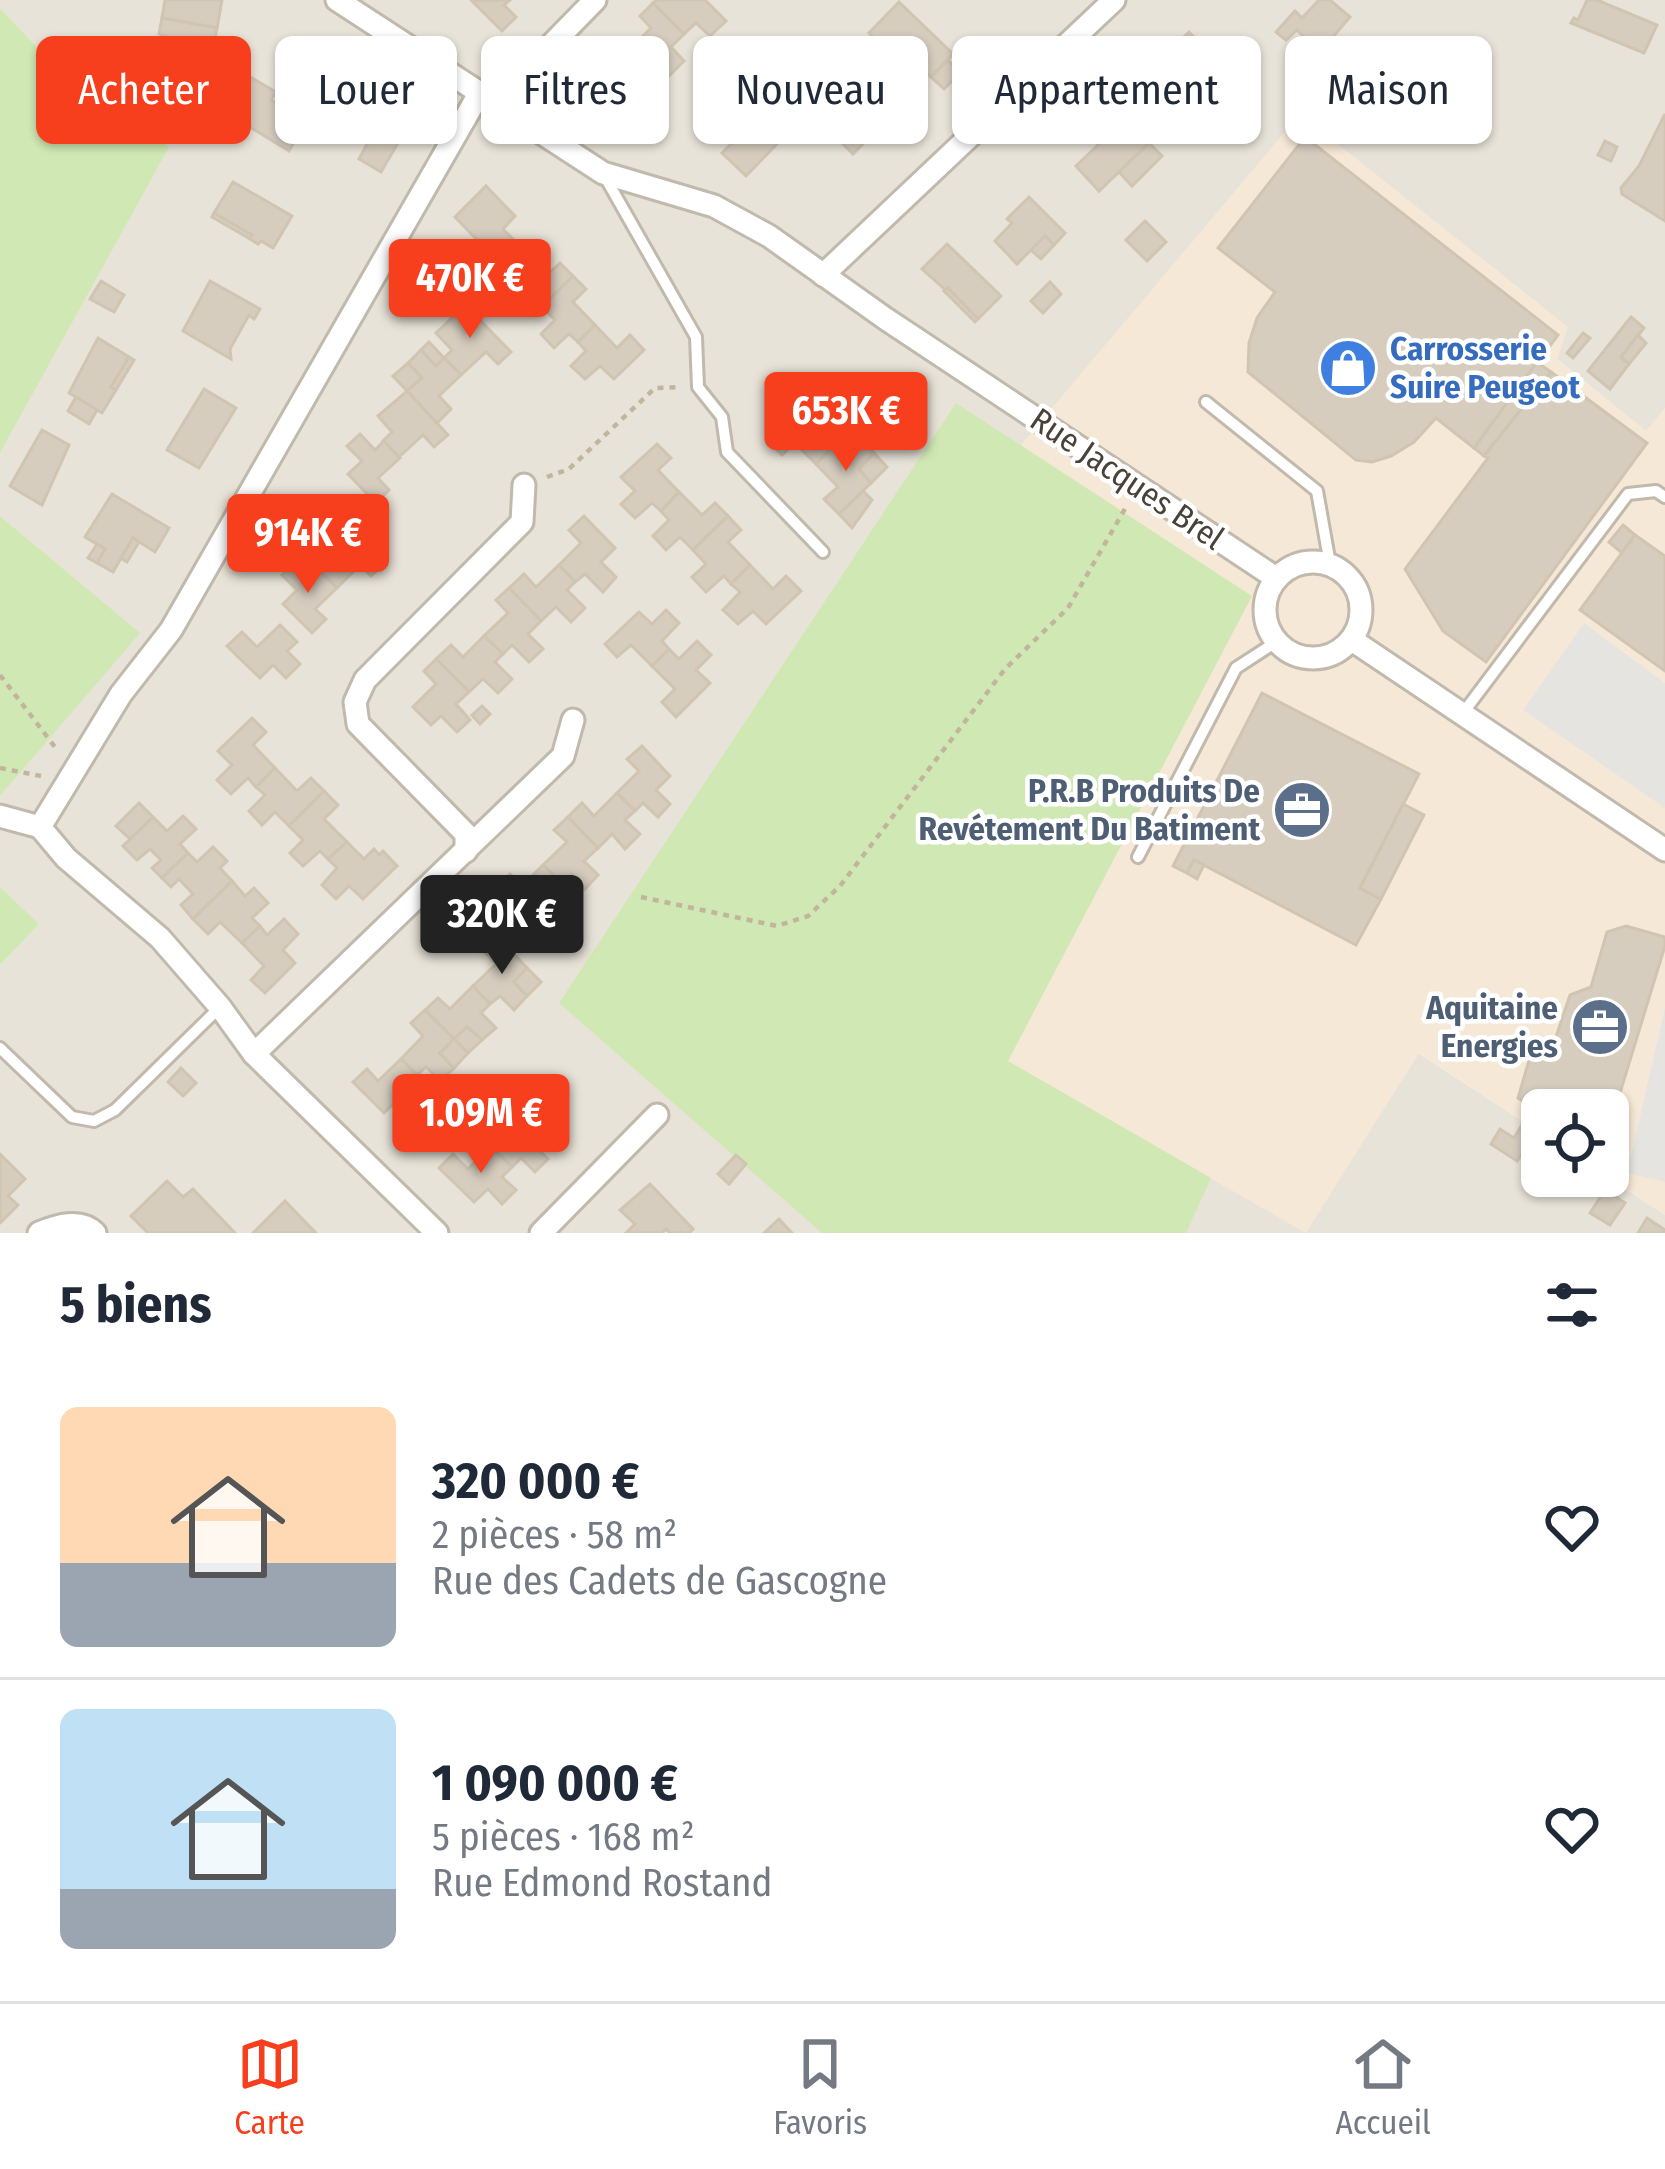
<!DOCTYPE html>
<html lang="fr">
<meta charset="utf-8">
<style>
:root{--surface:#fff;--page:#f2f2f3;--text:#1f2937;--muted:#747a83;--line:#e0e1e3;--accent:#f73f1e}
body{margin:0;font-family:"Fira Sans Condensed",sans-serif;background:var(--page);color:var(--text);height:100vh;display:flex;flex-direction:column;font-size:45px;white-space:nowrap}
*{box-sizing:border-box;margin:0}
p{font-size:39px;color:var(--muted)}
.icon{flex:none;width:66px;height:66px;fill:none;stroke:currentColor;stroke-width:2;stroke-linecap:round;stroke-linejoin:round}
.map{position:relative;height:1233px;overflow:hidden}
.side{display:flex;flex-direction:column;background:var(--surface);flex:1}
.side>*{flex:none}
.hud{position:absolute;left:36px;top:36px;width:1593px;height:108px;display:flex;gap:24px}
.controls{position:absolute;left:1521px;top:1089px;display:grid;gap:24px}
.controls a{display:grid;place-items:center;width:108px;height:108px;border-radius:18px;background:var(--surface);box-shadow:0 3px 9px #0004;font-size:60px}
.price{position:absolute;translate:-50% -102px;padding:0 27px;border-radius:12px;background:var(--accent);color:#fff;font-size:39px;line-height:78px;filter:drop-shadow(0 3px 6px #0008)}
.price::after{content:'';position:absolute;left:50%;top:72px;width:36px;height:27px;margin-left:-18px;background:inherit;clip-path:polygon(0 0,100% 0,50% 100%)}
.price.current{background:#222;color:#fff}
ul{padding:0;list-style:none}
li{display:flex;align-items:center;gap:36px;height:300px;padding:0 60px}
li+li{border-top:3px solid var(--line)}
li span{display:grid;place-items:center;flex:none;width:336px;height:240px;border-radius:18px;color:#555}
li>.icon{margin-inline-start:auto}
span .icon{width:144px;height:144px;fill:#fffc;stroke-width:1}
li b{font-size:51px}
h2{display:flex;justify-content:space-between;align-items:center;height:144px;padding:0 60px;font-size:51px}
.tag{padding:0 42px;border-radius:18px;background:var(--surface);box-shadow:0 3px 9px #0004;font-size:42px;line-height:108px}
.tag.current{background:var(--accent);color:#fff}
.tabs{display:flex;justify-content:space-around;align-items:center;height:168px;border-top:3px solid var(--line);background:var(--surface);font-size:33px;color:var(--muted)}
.tabs a{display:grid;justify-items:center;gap:6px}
.tabs .current{color:var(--accent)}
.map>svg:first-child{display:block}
</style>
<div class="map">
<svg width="1665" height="1233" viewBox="0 0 1665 1233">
<rect width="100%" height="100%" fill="#f5f1ea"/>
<polygon fill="#e8e3d8" points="0,0 1665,0 1665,408 1647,432 1557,359 1252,596 1008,1062 1418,1053 1542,1134 1542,1176 1606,1176 1665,1215 1665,1233 0,1233 0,965 39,924 0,887 0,796 139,633 0,516 0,453 168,147 65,77 0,8"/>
<polygon fill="#f6e8d6" points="1300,114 1568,327 1557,360 1646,431 1665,408 1665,1215 1606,1176 1608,1110 1542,1110 1542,1134 1419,1053 1306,1233 1007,1062 1251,597 1020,446"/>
<g fill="#d0e8b3">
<polygon points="0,8 65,77 169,147 0,453"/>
<polygon points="956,403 1252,596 1008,1061 1211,1178 1186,1233 822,1233 559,1003"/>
<polygon points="0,516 140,633 0,796"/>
<polygon points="0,887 39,924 0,965"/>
</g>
<g fill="#e6e4e1">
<polygon points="1584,623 1665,683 1665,808 1523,710"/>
<polygon points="1665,1008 1665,1182 1627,1173"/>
</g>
<g fill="#d6cdbf" stroke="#d1c5b2" stroke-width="3">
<polygon points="165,0 222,0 217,28 162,18"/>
<polygon points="510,0 504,5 516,17 502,31 472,1"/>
<polygon points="657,0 705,0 726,21 710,36 696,23 684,34 653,3"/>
<polygon points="1319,0 1330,0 1350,17 1309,65 1292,50 1304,37 1297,30 1286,40 1276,32 1295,11 1302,18"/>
<polygon points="1587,0 1597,0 1657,25 1644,53 1571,23 1574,18 1578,20"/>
<polygon points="899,2 953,54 931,77 901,46 891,55 869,33"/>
<polygon points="653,3 684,34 671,47 684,61 669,76 655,62 647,70 628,51 651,28 640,16"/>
<polygon points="162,18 217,28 213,50 159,34"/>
<polygon points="1189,32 1213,57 1162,106 1137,81"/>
<polygon points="88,49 100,60 85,79 73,67"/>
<polygon points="628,51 647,70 638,78 653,93 638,107 623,93 610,105 580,75 595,60 607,71"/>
<polygon points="948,60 960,73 944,89 931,77"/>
<polygon points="245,74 276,92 271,100 306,121 289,151 222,110"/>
<polygon points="827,74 852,99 863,87 888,111 876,124 879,127 853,154 840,141 844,137 804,97"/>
<polygon points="370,86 416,112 381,172 359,159 377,126 353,113"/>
<polygon points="727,95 777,144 746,176 722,153 731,144 705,118"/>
<polygon points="1118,109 1149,143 1099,191 1076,166 1104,139 1096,131"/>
<polygon points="1665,114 1665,221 1622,194 1621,188 1639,166"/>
<polygon points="1305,137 1558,335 1474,448 1436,418 1414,442 1391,456 1372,462 1356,460 1248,372 1249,343 1257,318 1275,292 1218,248"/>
<polygon points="1605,141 1617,147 1611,161 1598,155"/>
<polygon points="1149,143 1162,156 1132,186 1119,172"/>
<polygon points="233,182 292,216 273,248 261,241 258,244 250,239 252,235 214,213"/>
<polygon points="486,186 515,216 503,229 525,251 506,270 499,262 484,276 468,260 483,246 455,217"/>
<polygon points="1029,197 1065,233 1054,245 1045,236 1017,264 995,241 1012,223 1007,219"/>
<polygon points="214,213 252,235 250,239 212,217"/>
<polygon points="1145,221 1166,242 1147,261 1126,240"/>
<polygon points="1045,236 1054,245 1041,259 1031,250"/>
<polygon points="947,244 1001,296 978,319 922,269"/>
<polygon points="525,251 547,275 560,263 573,276 542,307 529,294 514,307 502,294 516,279 506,270"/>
<polygon points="573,276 586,289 573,302 595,325 578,342 569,334 554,348 541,334 555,320 542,307"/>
<polygon points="101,281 124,295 114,312 90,299"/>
<polygon points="210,281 260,309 254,319 249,315 230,349 231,359 183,331"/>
<polygon points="1050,282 1061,294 1043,313 1031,301"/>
<polygon points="948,288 978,319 975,322 944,291"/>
<polygon points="465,305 511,352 498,364 486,352 461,375 444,358 452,350 436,333"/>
<polygon points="1631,317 1644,328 1621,357 1629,364 1610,389 1588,371"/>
<polygon points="595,325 617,348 630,335 644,350 614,379 600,366 585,379 571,366 586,351 578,342"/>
<polygon points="1583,333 1590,338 1573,358 1567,353"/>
<polygon points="1638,335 1646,343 1629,364 1621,357"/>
<polygon points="98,338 129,357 111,387 116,390 102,413 69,393"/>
<polygon points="429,342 444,358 436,366 421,350"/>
<polygon points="421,350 436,366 444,358 461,375 439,396 451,409 437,423 407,391 422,378 408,363"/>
<polygon points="129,357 134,360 116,390 111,387"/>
<polygon points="1537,362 1551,372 1484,456 1474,448"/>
<polygon points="408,363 422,378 407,391 393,376"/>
<polygon points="1551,372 1647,443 1486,662 1443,631 1405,569 1488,458 1484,456"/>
<polygon points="204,389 236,408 199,468 167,450"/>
<polygon points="407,391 448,435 434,447 423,435 399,457 383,441 392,432 378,416"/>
<polygon points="76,397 97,410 89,424 68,411"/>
<polygon points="829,406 843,420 825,438 834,446 816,464 795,443 782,455 768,441 802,408 814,421"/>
<polygon points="843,420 851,429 834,446 825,438"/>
<polygon points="851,429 860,439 843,456 834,446"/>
<polygon points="42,430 69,445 42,505 10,486"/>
<polygon points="360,434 375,450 384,441 400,458 378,478 389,490 376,503 348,474 362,461 347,446"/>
<polygon points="860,439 874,453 859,469 871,483 839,514 824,499 838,487 816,464 834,446 843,456"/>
<polygon points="657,444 671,458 658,470 679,492 661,511 652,503 635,518 621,504 635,491 621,477"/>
<polygon points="874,453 887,467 871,483 859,469"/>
<polygon points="863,491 872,500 852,528 839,514"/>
<polygon points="679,492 702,515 715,503 728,516 693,550 680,537 666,550 653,536 669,520 661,511"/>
<polygon points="112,494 169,528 155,552 133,538 113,572 97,563 105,549 85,537"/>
<polygon points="584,516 615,548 601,562 616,577 603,592 585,574 575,582 559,565 581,543 569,530"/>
<polygon points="728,516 741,530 728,542 750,565 731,584 724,576 706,592 692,577 706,564 693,550"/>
<polygon points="1623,525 1635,535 1622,553 1609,542"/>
<polygon points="326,530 340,544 354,530 386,562 371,576 360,565 337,588 319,570 329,560 312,543"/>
<polygon points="1635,535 1665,556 1665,671 1580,610"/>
<polygon points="133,538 139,542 127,562 121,558"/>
<polygon points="97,544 105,549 97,563 88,558"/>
<polygon points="295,562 311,578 319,570 337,588 315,609 326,619 312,633 283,604 297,590 282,575"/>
<polygon points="559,565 575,582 567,590 585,608 571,622 556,607 541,621 509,588 524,574 536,587"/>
<polygon points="750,565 773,589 786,576 801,591 766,624 753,611 738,624 723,610 740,592 731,584"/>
<polygon points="509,588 541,621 528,634 543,649 529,662 512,645 503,654 484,636 508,613 496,600"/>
<polygon points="666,610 679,623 662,641 669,649 652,666 631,645 617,657 605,644 639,612 652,624"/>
<polygon points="280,625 297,642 287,651 300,664 286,678 273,665 260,678 227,646 242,632 257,647"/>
<polygon points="484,636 503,654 495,662 512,679 498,693 483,679 469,692 436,659 451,645 463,657"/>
<polygon points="697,641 711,655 696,670 710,683 676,717 662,702 675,689 652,666 669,649 679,659"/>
<polygon points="436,659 469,692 456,704 470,720 457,732 441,716 431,725 413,707 436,684 424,671"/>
<polygon points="1262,693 1419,774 1360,888 1381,899 1356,945 1194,860 1187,873 1173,866"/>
<polygon points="482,706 490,714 480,724 472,715"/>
<polygon points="252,718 266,732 253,745 275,768 256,787 248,778 231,794 217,780 232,765 218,751"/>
<polygon points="642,746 670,776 656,790 670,804 658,817 643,803 635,811 617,793 639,771 627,759"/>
<polygon points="275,768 297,791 311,778 324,791 289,826 275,812 262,825 249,811 265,795 256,787"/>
<polygon points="324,791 338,805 324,819 347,842 328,859 320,851 303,866 290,853 303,840 289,826"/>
<polygon points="617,793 635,811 625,820 640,834 625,849 612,834 598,848 568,817 582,803 594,816"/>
<polygon points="139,803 153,817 130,839 116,826"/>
<polygon points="1403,804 1424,815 1381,899 1360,888"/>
<polygon points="183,816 196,829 180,844 188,853 162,878 152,868 161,860 150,849 137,860 123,846 153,817 167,831"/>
<polygon points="568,817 598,848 584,861 598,875 585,889 571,874 562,883 543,865 567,842 554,830"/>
<polygon points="347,842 364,859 374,849 379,855 383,851 397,866 363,899 349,886 336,899 322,885 337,868 328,859"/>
<polygon points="213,847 227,861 220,868 232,881 193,919 181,905 193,894 179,879 171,887 162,878 188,853 197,862"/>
<polygon points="1194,860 1204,865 1197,879 1187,873"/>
<polygon points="543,865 562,883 554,891 568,905 554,919 539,905 525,918 495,888 510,874 522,886"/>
<polygon points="232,881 245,896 254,888 268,903 252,918 260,926 242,943 220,922 208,934 193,919"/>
<polygon points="284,919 298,934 283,950 295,963 265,993 251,980 264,966 242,943 260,926 267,935"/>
<polygon points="1626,926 1665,937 1665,946 1608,1132 1608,1110 1542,1110 1542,1113 1518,1098 1530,1057 1552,1049 1570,995 1591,987 1607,932"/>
<polygon points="499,938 527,968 514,982 527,996 514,1010 500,996 490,1004 473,986 496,964 485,952"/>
<polygon points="527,968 541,982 527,996 514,982"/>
<polygon points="473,986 490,1004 481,1013 496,1028 482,1040 467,1027 454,1039 425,1010 438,998 450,1009"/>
<polygon points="425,1010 454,1039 440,1053 454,1068 441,1081 426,1067 417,1075 401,1059 423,1036 411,1023"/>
<polygon points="467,1027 482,1040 468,1053 454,1039"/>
<polygon points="454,1039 468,1053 454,1068 440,1053"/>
<polygon points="401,1059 417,1075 408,1084 424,1101 410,1115 396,1101 384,1113 353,1082 367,1069 378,1081"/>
<polygon points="181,1068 196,1083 183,1096 168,1082"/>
<polygon points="514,1097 530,1113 537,1105 556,1125 534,1145 548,1159 535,1172 521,1158 512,1167 491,1146 514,1124 500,1110"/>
<polygon points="505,1115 514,1124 491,1146 483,1137"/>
<polygon points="1522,1125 1535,1134 1517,1161 1491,1144 1500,1129 1514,1138"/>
<polygon points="491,1146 512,1167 502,1177 516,1190 502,1204 488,1189 474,1202 439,1168 453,1154 468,1169"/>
<polygon points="0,1154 25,1179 8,1196 18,1205 0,1223"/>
<polygon points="736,1155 746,1164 729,1184 718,1174"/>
<polygon points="167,1181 183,1197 193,1189 235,1233 148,1233 131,1216"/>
<polygon points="650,1184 693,1229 689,1233 670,1233 666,1229 662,1233 626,1233 635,1224 620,1210"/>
<polygon points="1605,1190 1625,1203 1610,1225 1590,1213"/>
<polygon points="285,1201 316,1233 253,1233"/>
<polygon points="1647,1218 1665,1230 1665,1233 1638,1233"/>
<polygon points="779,1219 792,1233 764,1233"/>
</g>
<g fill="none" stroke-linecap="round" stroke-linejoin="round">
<g stroke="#c0b9ac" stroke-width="16">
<g id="lane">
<polyline points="605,177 696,337 698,387 722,417 727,452 823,552"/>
<polyline points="1206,402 1317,491 1330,564"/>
<polyline points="1463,713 1628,494 1656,491 1665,497"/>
<polyline points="1138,857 1236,668 1276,642"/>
<polyline points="0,1048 72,1117 94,1121 115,1110 220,1007"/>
</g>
</g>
<g stroke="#c0b9ac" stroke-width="27">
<g id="street">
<polyline points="337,0 603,173 714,206 769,236 886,319 1276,578"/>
<polyline points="479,94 512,85 595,0"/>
<polyline points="823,275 1114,0"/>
<circle cx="1313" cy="610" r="48"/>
<polyline points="1352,640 1665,850"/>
<polyline points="0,816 40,827"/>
<polyline points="466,851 466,834 358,724 355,702 365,680 522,522 524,485"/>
<polyline points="254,1054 563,756 573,720"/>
<path d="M39 1233C56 1226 80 1218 95 1233"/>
<polyline points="437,1233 254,1054 220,1007 160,938 66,858 40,827 121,694 171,630 479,94"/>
<polyline points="541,1233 657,1115"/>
</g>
</g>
<g stroke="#c2b59d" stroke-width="4.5" stroke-dasharray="6 6" stroke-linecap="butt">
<polyline points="547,477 569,469 655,388 681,387"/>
<polyline points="0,675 58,751"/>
<polyline points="0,768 41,776"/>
<polyline points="641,897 777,926 808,916 840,886 1005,669 1068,608 1126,507"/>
</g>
<use href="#lane" stroke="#fff" stroke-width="10"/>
<use href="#street" stroke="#fff" stroke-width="21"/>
</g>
<defs>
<g id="shop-disc" transform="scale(3)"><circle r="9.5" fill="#3f7fe0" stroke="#fff"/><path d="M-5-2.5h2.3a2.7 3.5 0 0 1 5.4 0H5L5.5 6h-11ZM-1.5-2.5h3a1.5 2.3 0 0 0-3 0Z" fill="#fff"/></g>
<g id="office-disc" transform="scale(3)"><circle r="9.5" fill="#5c6f8a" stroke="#fff"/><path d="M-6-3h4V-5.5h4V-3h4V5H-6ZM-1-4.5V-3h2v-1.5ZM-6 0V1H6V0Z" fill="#fff"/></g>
</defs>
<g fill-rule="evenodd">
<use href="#shop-disc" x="1348" y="368"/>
<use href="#office-disc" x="1302" y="810"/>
<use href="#office-disc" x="1600" y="1027"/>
</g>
<g text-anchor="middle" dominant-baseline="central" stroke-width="9" stroke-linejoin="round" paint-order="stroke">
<g font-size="33" font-weight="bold" fill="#366cbe" stroke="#fff" text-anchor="start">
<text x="1390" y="349">Carrosserie<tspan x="1390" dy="38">Suire Peugeot</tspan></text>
</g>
<g font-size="33" fill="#484238" stroke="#fff">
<text transform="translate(1127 479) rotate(34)">Rue Jacques Brel</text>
</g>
<g font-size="33" font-weight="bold" fill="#4e5e75" stroke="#fff" text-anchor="end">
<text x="1260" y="791">P.R.B Produits De<tspan x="1260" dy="38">Revétement Du Batiment</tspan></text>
<text x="1558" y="1008">Aquitaine<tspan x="1558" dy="38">Energies</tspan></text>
</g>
</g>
</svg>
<div class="controls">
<a><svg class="icon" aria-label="locate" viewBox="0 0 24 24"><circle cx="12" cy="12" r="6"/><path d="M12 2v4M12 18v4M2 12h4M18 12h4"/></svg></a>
</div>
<b class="price" style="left:470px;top:341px">470K €</b>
<b class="price" style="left:846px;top:474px">653K €</b>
<b class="price" style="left:308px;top:596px">914K €</b>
<b class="price current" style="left:502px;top:977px">320K €</b>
<b class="price" style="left:481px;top:1176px">1.09M €</b>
<div class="hud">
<a class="tag current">Acheter</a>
<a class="tag">Louer</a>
<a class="tag">Filtres</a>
<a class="tag">Nouveau</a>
<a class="tag">Appartement</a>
<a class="tag">Maison</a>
</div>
</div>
<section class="side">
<h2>5 biens<svg class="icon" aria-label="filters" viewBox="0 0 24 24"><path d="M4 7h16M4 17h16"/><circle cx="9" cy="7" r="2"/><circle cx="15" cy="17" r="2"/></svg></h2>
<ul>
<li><span style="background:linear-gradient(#ffd9b3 65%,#9aa5b1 0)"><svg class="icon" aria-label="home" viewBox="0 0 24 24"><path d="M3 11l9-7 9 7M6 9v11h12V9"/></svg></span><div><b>320 000 €</b><p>2 pièces · 58 m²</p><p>Rue des Cadets de Gascogne</p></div><svg class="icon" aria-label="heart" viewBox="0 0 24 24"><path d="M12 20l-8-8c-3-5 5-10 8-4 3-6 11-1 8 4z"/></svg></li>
<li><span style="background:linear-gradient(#bfe0f5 75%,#9aa5b1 0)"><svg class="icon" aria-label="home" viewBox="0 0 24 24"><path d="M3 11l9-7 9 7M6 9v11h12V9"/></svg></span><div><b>1 090 000 €</b><p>5 pièces · 168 m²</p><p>Rue Edmond Rostand</p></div><svg class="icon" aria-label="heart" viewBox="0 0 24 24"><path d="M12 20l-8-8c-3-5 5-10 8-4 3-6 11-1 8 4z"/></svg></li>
</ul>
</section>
<nav class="tabs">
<a class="current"><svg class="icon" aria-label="map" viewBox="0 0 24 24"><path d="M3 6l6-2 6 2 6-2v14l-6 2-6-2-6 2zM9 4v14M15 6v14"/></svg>Carte</a>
<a><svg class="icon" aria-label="saved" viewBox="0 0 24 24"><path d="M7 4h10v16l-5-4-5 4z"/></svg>Favoris</a>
<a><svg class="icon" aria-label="home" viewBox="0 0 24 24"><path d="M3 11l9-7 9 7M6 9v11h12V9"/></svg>Accueil</a>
</nav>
